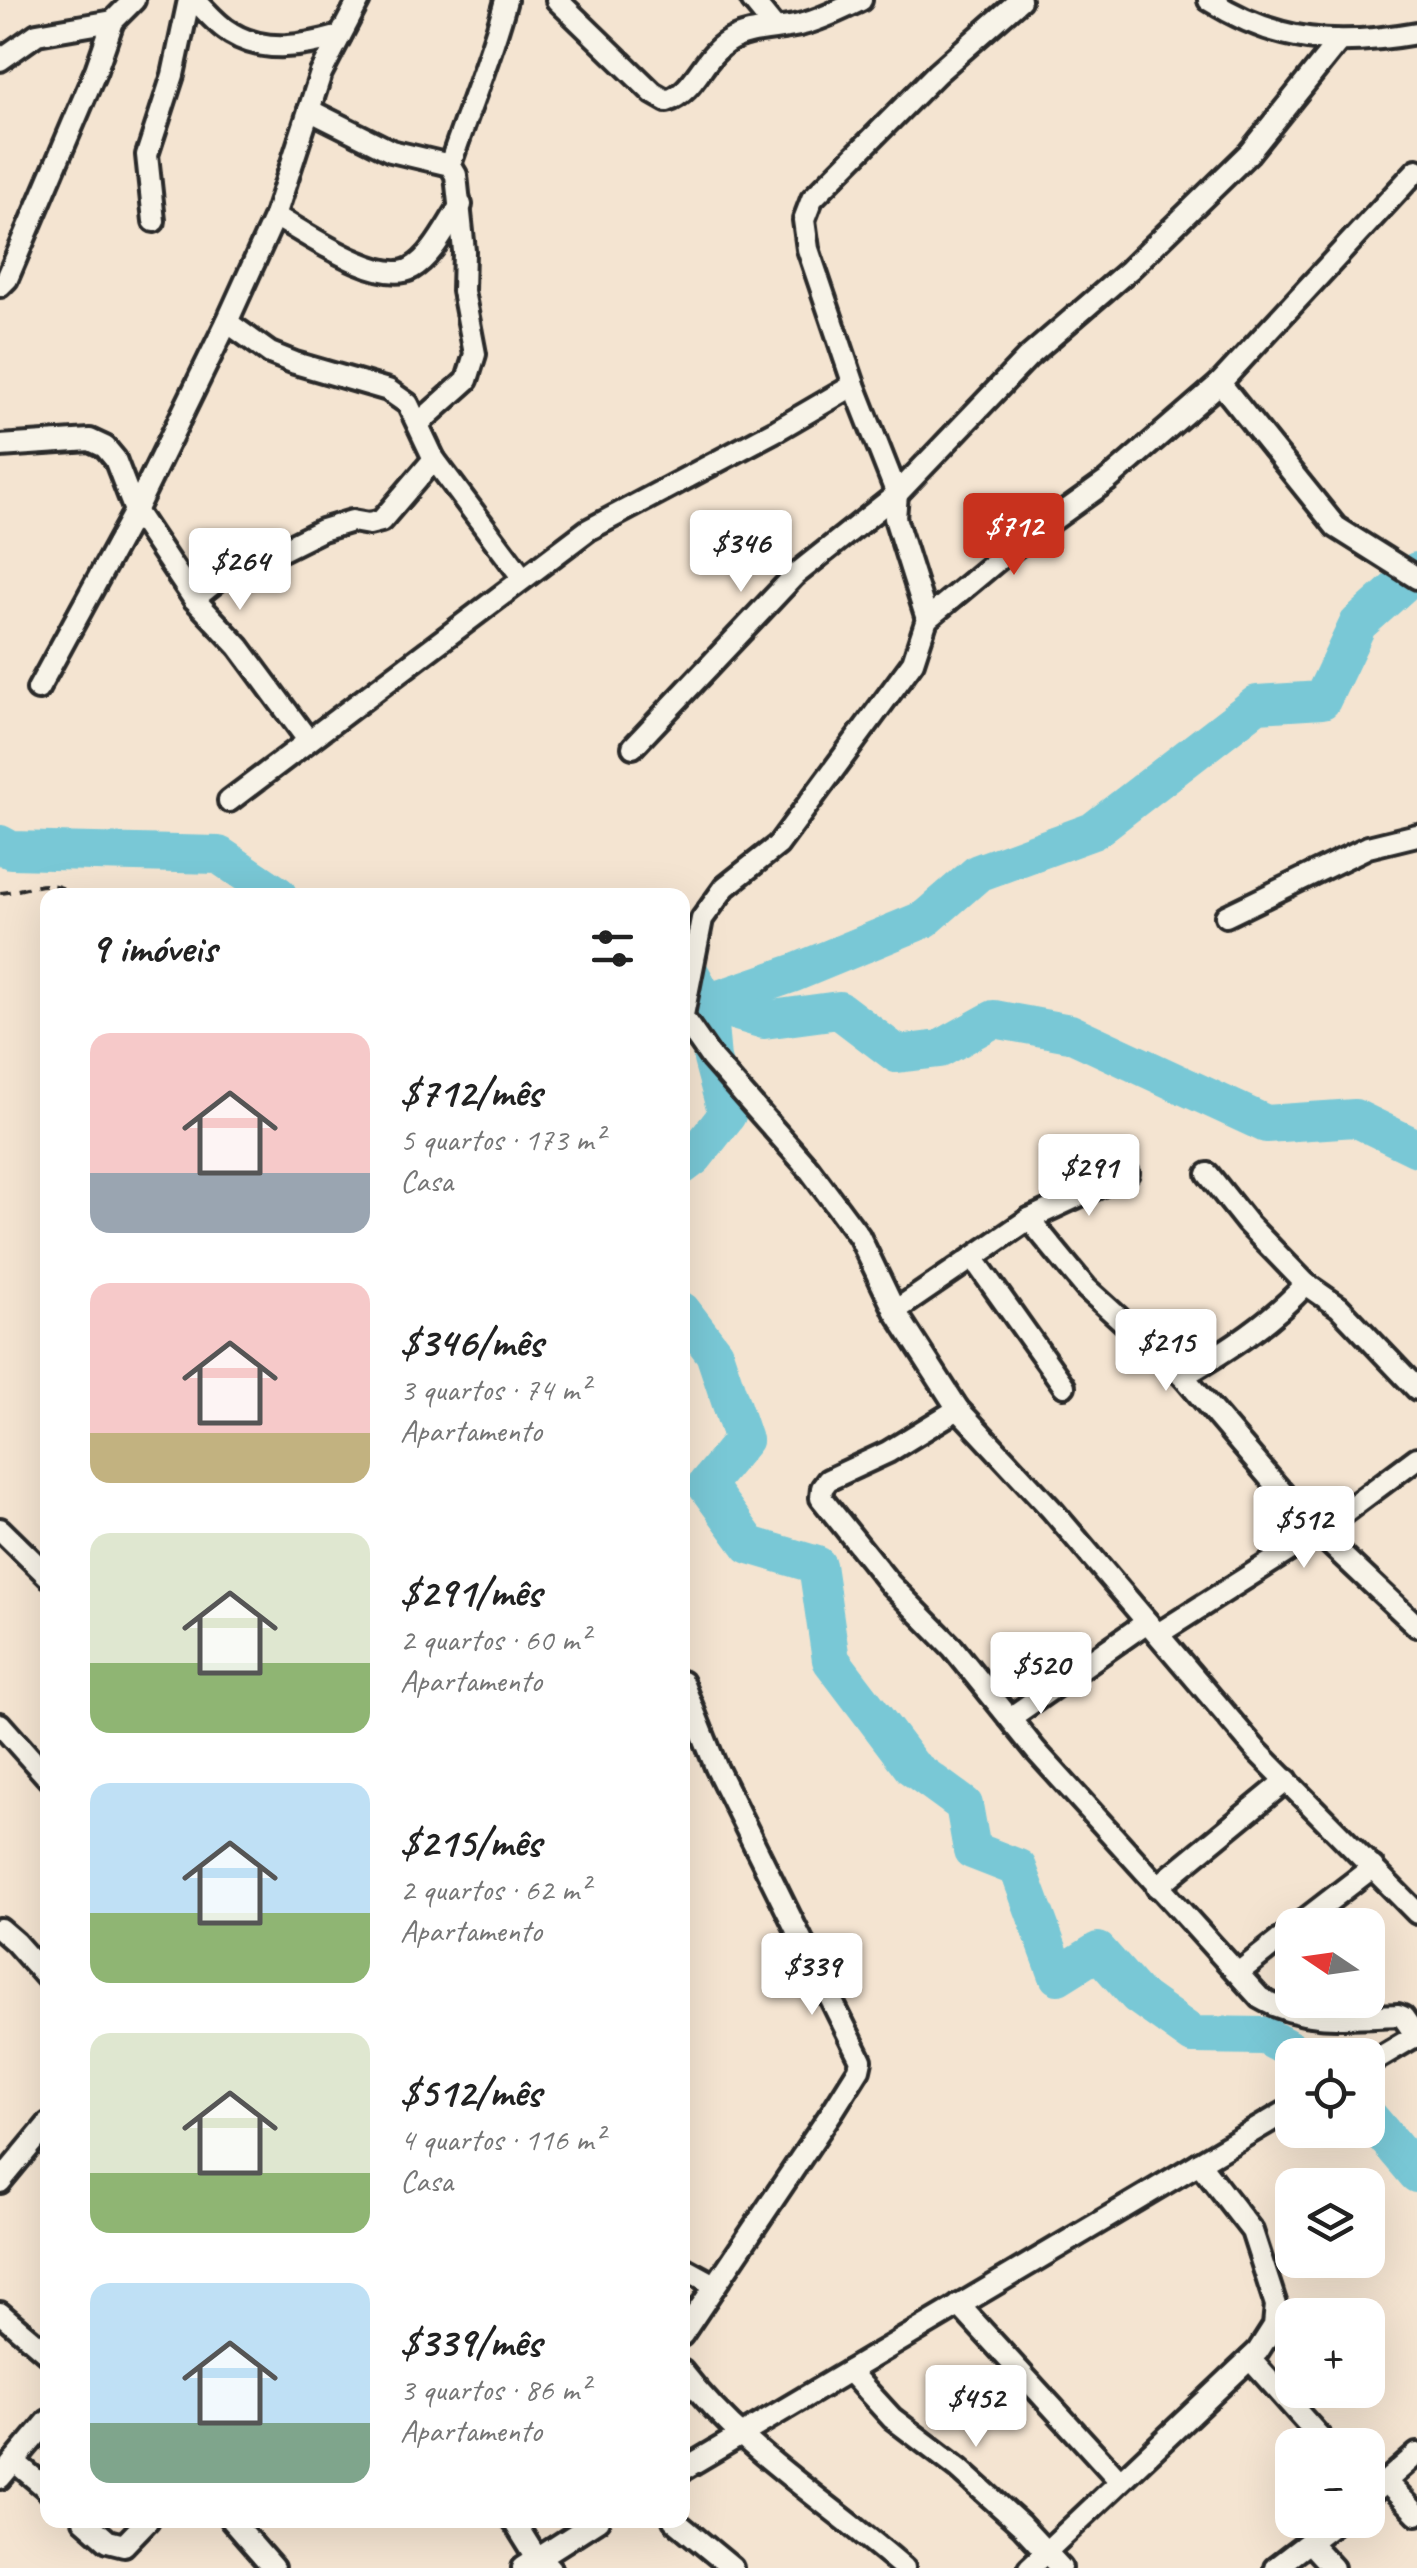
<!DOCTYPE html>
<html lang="pt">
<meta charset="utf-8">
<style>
:root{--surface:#fff;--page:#f2f2f2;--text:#222;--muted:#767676;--accent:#c8321e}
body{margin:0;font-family:Caveat,sans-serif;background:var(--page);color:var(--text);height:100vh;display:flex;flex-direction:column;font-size:38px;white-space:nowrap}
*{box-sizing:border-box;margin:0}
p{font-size:32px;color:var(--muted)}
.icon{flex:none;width:55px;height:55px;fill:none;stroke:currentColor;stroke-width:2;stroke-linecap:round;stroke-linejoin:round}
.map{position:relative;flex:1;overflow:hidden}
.sheet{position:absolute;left:40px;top:888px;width:650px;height:1640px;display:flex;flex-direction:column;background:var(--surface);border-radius:20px;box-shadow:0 10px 40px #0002}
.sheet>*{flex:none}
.needle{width:65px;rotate:283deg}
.controls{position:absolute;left:1275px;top:1908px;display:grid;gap:20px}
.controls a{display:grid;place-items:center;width:110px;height:110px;border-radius:20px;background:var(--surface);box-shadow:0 10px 40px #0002;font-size:50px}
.price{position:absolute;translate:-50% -85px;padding:0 22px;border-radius:10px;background:#fff;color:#222;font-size:32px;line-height:65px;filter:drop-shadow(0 2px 5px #0008)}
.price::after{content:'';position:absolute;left:50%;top:60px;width:30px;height:22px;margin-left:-15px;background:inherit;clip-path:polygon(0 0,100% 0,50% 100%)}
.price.selected{background:var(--accent);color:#fff}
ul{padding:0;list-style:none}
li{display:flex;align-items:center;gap:30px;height:250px;padding:0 50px}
li span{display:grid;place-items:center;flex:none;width:280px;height:200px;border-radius:20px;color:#555}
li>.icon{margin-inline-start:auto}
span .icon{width:120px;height:120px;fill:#fffc;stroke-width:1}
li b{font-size:42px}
h2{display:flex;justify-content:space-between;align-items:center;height:120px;padding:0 50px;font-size:42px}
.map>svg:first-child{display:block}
</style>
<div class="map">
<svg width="1417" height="2568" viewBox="0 0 1417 2568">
<rect width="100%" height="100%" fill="#f4e4d1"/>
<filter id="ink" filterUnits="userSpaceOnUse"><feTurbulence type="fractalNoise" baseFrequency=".01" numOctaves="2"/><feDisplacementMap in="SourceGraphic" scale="20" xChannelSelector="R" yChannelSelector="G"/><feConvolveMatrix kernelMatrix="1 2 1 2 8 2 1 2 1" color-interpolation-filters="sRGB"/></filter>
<g filter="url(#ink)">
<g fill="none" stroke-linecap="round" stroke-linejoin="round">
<g stroke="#79c8d6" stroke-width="38">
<polyline points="0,844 11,850 219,855 278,895"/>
<polyline points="682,958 707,1003 712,1059 727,1115 694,1157 682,1166"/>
<polyline points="707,1003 794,973 925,919 978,873 1093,831 1257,704 1322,700 1358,624 1417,571"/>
<polyline points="707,1003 764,1020 839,1010 897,1054 940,1049 994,1019 1070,1033 1266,1124 1355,1118 1417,1148"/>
<polyline points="682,1311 714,1353 743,1440 706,1485 750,1545 817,1565 831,1660 912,1767 964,1805 972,1850 1018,1868 1058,1976 1098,1951 1137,1995 1193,2035 1265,2036 1300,2055"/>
<polyline points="1368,2116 1417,2174"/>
</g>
<g stroke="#2b2b2b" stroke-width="28">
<g id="minor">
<path d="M195 0C206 11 217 25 231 33 265 54 305 46 340 36"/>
<path d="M557 0 653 93 667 101C695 92 702 58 727 42 749 28 779 31 803 24 823 19 842 9 861 0"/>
<polyline points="752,0 774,27"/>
<path d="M1209 0C1278 44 1338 47 1417 33"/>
<polyline points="0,60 37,34 113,21"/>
<polyline points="309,110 391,151 450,165 456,175 464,251 463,291 475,354 467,380 419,423"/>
<path d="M450 165C468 110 491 57 506 0"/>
<path d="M275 216C304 232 381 287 412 268 433 256 447 225 461 205"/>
<polyline points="154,221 147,155 173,75 189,0"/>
<polyline points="0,286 7,279 96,70 113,21 134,0"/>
<polyline points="227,322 270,353 295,363 388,390 408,404 434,459 522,577"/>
<polyline points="1220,383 1336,527 1417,578"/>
<polyline points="0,446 90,440 105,447 115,459 135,511 194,599 239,647 308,740"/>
<polyline points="194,599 234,567 282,550 322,530 352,521 369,524 381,521 434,459"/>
<polyline points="927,619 895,518 897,494 854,385 808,249 804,220 812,199 937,73 1020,0"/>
<polyline points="38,689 135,511 227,322 275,216 321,73 359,0"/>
<polyline points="633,747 795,575 897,494 1027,358 1129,270 1249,153 1338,42"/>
<polyline points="229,801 588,530 777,430 854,385"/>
<polyline points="1226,916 1368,847 1417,835"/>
<polyline points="684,1019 712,1059 809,1169 859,1236 895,1311 958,1409 1052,1510 1257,1751 1417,1913"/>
<polyline points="682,1020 702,919 725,887 778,845 913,662 927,619 999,559 1107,481 1220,383 1417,170"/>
<polyline points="1208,1174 1247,1223 1306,1284"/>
<polyline points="1029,1219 1128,1173"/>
<polyline points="973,1258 1064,1386"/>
<polyline points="895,1311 1029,1219 1086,1288 1183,1376 1309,1524 1417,1626"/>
<path d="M1183 1376C1228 1350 1270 1323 1306 1284L1339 1307 1417 1389"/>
<path d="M958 1409 888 1452 828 1480 822 1488 821 1498 890 1584 953 1648 1036 1751 1260 1998C1303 2023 1350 2017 1398 2015L1403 2017 1417 2037"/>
<polyline points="0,1529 48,1576"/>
<polyline points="1158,1634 1318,1532 1417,1458"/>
<polyline points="682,1682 716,1767 861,2060 859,2069 832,2112 682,2335"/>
<polyline points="1010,1718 1147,1622"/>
<polyline points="0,1724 48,1778"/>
<polyline points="1157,1887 1287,1780"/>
<polyline points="1298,1925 1373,1867"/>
<polyline points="0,1929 15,1942 48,1979"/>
<polyline points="1238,1973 1292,1930"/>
<polyline points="1368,2064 1417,2035"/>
<polyline points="0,2182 48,2124"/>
<polyline points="682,2267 715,2285"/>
<polyline points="959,2305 1120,2481"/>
<polyline points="0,2313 48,2354"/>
<polyline points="1250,2359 1327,2445"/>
<path d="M682 2371C742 2450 830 2503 904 2568"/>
<polyline points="849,2371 892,2418 959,2469 1021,2525 1061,2568"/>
<polyline points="14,2461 48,2490"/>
<polyline points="682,2470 1292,2108"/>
<polyline points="0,2478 48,2421"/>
<polyline points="1386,2482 1417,2514"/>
<polyline points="1368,2497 1417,2454"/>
<polyline points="84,2520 108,2541 124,2545 148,2520"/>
<polyline points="231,2520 273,2568"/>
<polyline points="513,2520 536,2557 550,2568"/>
<polyline points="674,2520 732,2568"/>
<polyline points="1309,2542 1333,2568"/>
<polyline points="523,2568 598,2520"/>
<polyline points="1029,2568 1258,2351 1274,2326 1276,2305 1252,2231 1199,2163"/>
<polyline points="1275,2568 1338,2520"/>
</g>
</g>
<path stroke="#2b2b2b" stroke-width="4" stroke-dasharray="10 8" stroke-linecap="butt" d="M0 893C27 891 50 875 73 895"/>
<use href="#minor" stroke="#f7f3e8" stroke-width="20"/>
</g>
</g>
</svg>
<div class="controls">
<a><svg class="needle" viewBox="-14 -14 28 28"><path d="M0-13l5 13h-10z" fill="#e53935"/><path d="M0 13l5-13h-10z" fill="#767676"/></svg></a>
<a><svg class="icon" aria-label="locate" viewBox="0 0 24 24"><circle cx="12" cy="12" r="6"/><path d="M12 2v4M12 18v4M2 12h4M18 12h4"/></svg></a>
<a><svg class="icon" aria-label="layers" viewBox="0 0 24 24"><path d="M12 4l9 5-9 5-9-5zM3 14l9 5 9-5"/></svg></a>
<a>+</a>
<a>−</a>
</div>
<b class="price selected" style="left:1014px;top:578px">$712</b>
<b class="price" style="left:741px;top:595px">$346</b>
<b class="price" style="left:240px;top:613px">$264</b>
<b class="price" style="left:1089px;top:1219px">$291</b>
<b class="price" style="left:1166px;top:1394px">$215</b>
<b class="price" style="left:1304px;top:1571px">$512</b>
<b class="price" style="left:1041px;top:1717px">$520</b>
<b class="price" style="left:812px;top:2018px">$339</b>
<b class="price" style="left:976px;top:2450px">$452</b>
<section class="sheet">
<h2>9 imóveis<svg class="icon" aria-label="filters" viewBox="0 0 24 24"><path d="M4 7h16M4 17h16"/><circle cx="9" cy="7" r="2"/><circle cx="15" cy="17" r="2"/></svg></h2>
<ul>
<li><span style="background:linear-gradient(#f6c9c9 70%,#9aa5b1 0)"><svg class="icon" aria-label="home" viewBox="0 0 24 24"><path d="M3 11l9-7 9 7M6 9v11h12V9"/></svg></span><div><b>$712/mês</b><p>5 quartos · 173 m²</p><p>Casa</p></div></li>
<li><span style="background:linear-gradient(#f6c9c9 75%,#c2b280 0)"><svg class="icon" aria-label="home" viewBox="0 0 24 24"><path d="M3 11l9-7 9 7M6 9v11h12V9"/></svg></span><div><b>$346/mês</b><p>3 quartos · 74 m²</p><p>Apartamento</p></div></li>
<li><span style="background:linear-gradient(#dfe7d0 65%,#8fb573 0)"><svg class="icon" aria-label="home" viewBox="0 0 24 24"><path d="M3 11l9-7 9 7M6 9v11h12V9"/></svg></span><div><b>$291/mês</b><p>2 quartos · 60 m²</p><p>Apartamento</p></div></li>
<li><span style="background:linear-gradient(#bfe0f5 65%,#8fb573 0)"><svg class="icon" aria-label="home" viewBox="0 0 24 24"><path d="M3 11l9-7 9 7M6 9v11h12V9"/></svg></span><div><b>$215/mês</b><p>2 quartos · 62 m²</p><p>Apartamento</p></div></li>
<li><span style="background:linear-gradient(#dfe7d0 70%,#8fb573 0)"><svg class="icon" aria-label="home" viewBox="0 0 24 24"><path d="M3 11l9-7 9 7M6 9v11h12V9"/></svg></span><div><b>$512/mês</b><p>4 quartos · 116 m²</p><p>Casa</p></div></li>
<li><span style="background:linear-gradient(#bfe0f5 70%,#7fa58c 0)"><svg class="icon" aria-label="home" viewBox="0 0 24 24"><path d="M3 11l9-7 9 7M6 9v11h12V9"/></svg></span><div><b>$339/mês</b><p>3 quartos · 86 m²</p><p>Apartamento</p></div></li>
</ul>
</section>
</div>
